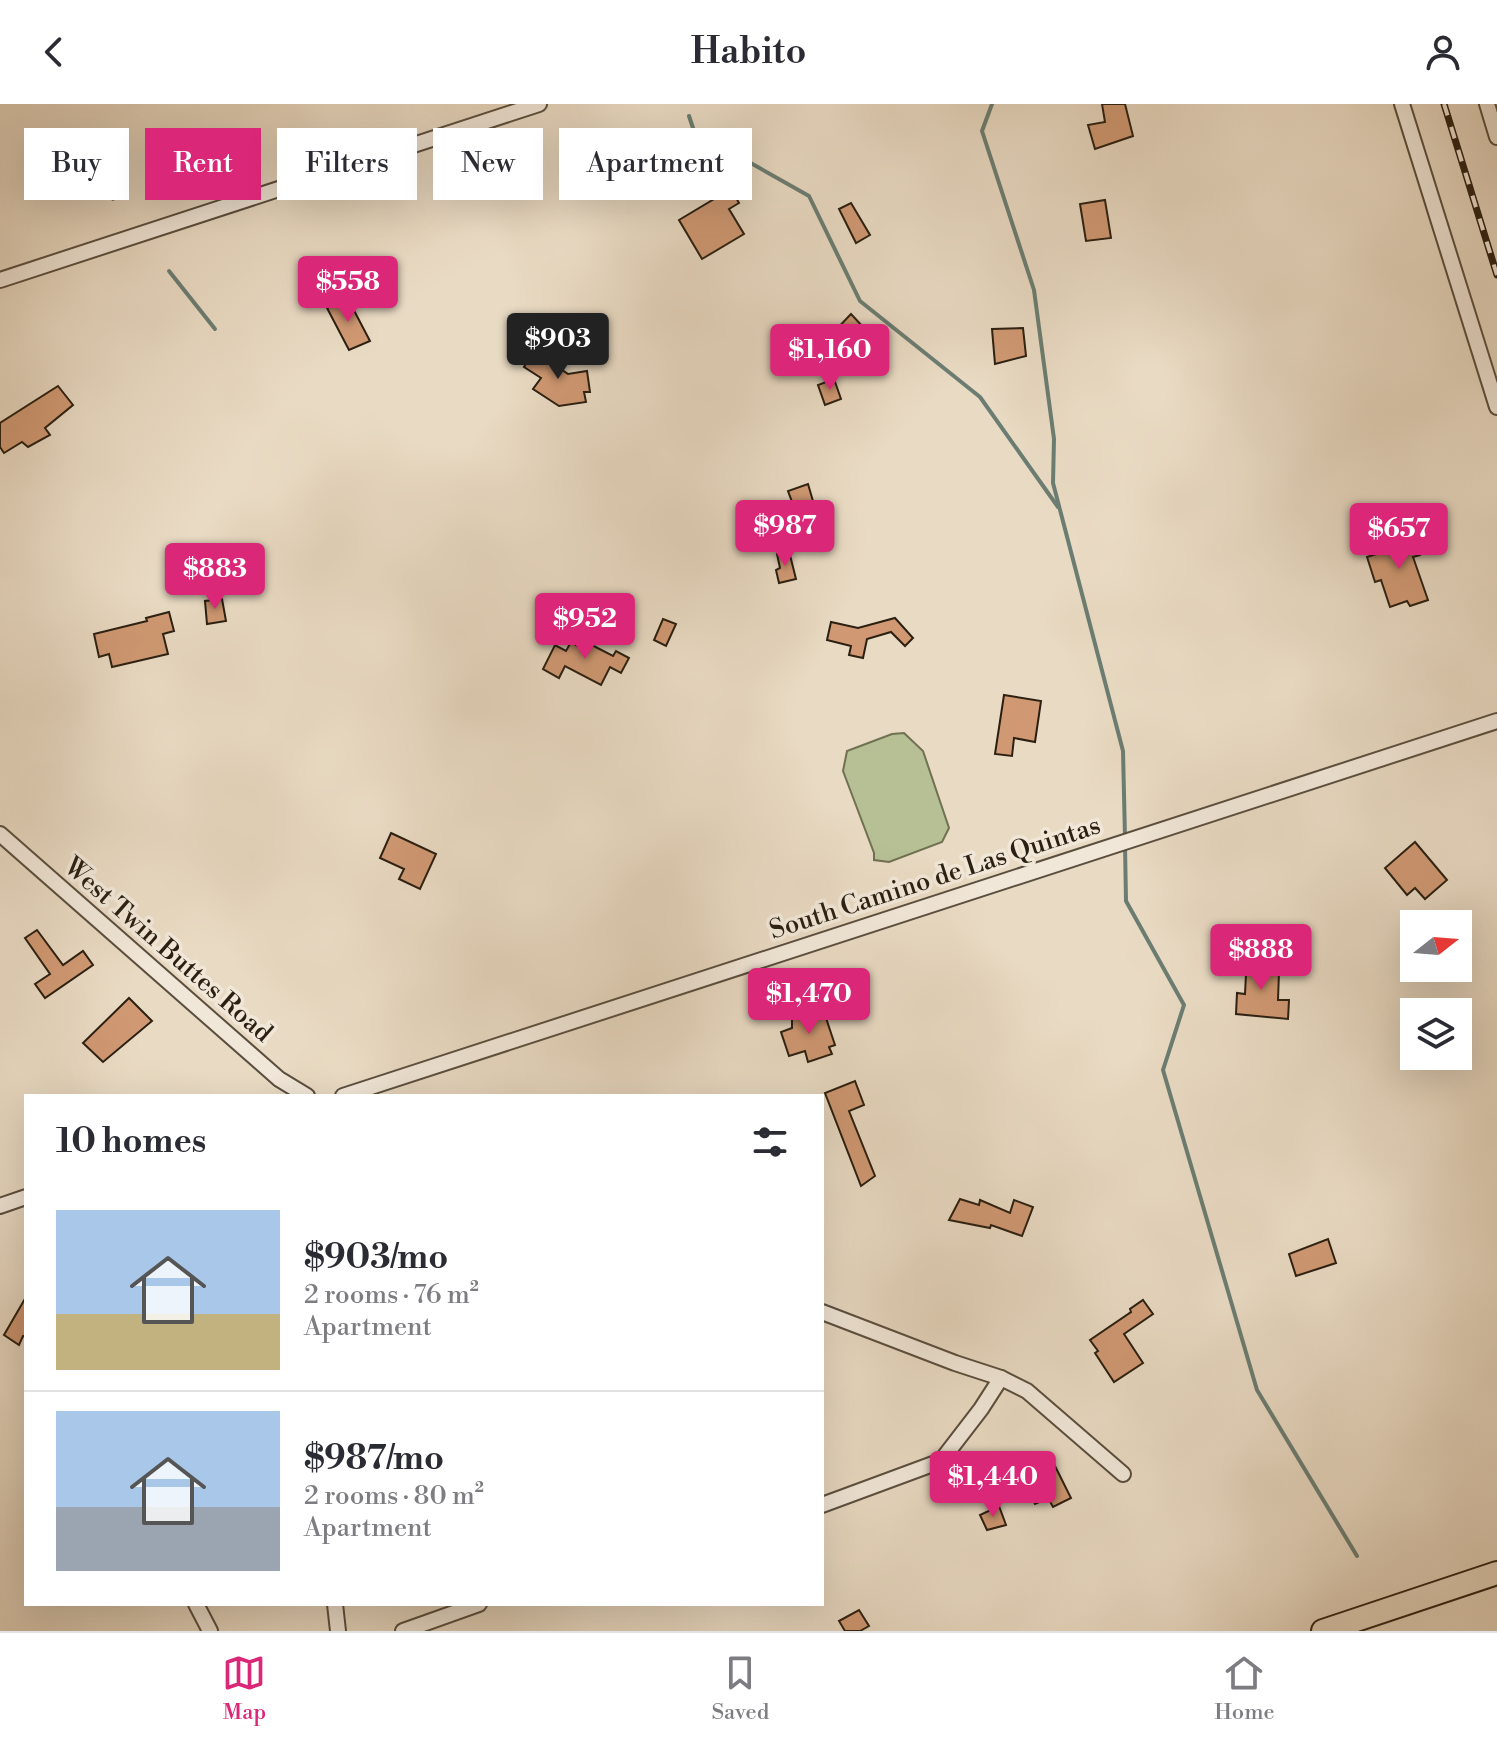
<!DOCTYPE html>
<meta charset="utf-8">
<style>
:root{--surface:#fff;--page:#f2f2f3;--text:#2b2b33;--muted:#7c7c81;--line:#e1e1e2;--accent:#db2777}
body{margin:0;font-family:"Libre Bodoni",serif;background:var(--page);color:var(--text);height:100vh;display:flex;flex-direction:column;font-size:30px;white-space:nowrap}
*{box-sizing:border-box;margin:0}
p{font-size:26px;color:var(--muted)}
.icon{flex:none;width:44px;height:44px;fill:none;stroke:currentColor;stroke-width:2;stroke-linecap:round;stroke-linejoin:round}
.map{position:relative;flex:1;overflow:hidden}
.sheet{position:absolute;left:24px;top:990px;width:800px;height:512px;display:flex;flex-direction:column;background:var(--surface);border-radius:0px;box-shadow:0 8px 32px #0002}
.sheet>*{flex:none}
.banner{position:absolute;left:24px;top:24px;width:800px;height:72px;display:flex;gap:16px}
.needle{width:52px;rotate:73deg}
.controls{position:absolute;left:1400px;top:806px;display:grid;gap:16px}
.controls a{display:grid;place-items:center;width:72px;height:72px;border-radius:0px;background:var(--surface);box-shadow:0 8px 32px #0002;font-size:40px}
.price{position:absolute;translate:-50% -68px;padding:0 18px;border-radius:8px;background:var(--accent);color:#fff;font-size:26px;line-height:52px;filter:drop-shadow(0 2px 4px #0008)}
.price::after{content:'';position:absolute;left:50%;top:48px;width:24px;height:18px;margin-left:-12px;background:inherit;clip-path:polygon(0 0,100% 0,50% 100%)}
.price.on{background:#222;color:#fff}
ul{padding:0;list-style:none}
li{display:flex;align-items:center;gap:24px;height:200px;padding:0 32px}
li+li{border-top:2px solid var(--line)}
li span{display:grid;place-items:center;flex:none;width:224px;height:160px;border-radius:0px;color:#555}
li>.icon{margin-inline-start:auto}
span .icon{width:96px;height:96px;fill:#fffc;stroke-width:1}
li b{font-size:34px}
h2{display:flex;justify-content:space-between;align-items:center;height:96px;padding:0 32px;font-size:34px}
.pill{padding:0 28px;border-radius:0px;background:var(--surface);box-shadow:0 8px 32px #0002;font-size:28px;line-height:72px}
.pill.on{background:var(--accent);color:#fff}
header{display:flex;justify-content:space-between;align-items:center;height:104px;padding:0 32px;background:var(--surface);font-size:36px;font-weight:600}
.tabs{display:flex;justify-content:space-around;align-items:center;height:112px;border-top:2px solid var(--line);background:var(--surface);font-size:22px;color:var(--muted)}
.tabs a{display:grid;justify-items:center;gap:4px}
.tabs .on{color:var(--accent)}
.map>svg:first-child{display:block}
</style>
<header><svg class="icon" aria-label="back" viewBox="0 0 24 24"><path d="M15 5l-7 7 7 7"/></svg>Habito<svg class="icon" aria-label="person" viewBox="0 0 24 24"><circle cx="12" cy="8" r="4"/><path d="M4 21q1-7 8-7t8 7"/></svg></header>
<div class="map">
<svg width="1497" height="1527" viewBox="0 0 1497 1527">
<rect width="100%" height="100%" fill="#e9dac3"/>
<filter id="stains"><feTurbulence type="fractalNoise" baseFrequency=".0025" numOctaves="4"/><feColorMatrix values="0 0 0 0 .2 0 0 0 0 .09 0 0 0 0 .02 0 0 0 .5 -.17"/></filter>
<radialGradient id="worn" r=".72"><stop offset=".6" stop-color="#630" stop-opacity="0"/><stop offset="1" stop-color="#630" stop-opacity=".3"/></radialGradient>
<polygon fill="#b6c094" stroke="#707052" stroke-width="2" points="904,629 923,647 949,724 942,738 889,758 874,756 874,749 843,667 847,647 892,630"/>
<g fill="none" stroke-linecap="round" stroke-linejoin="round">
<g stroke="#6b7d72" stroke-width="4">
<polyline points="992,0 982,27 1034,186 1054,335 1053,379 1123,647 1125,733"/>
<polyline points="689,12 694,27 809,92 860,197 980,293 1058,403"/>
<polyline points="77,53 113,95"/>
<polyline points="169,167 215,225"/>
<polyline points="1125,742 1126,797 1184,901 1163,966 1257,1286 1357,1452"/>
</g>
</g>
<g fill="#d09973" stroke="#2a1f11" stroke-width="2">
<polygon points="1102,0 1125,0 1133,32 1095,45 1088,21 1105,18"/>
<polygon points="731,85 739,99 729,105 744,130 702,155 679,116"/>
<polygon points="1105,96 1111,134 1086,137 1080,100"/>
<polygon points="851,99 870,131 856,139 839,105"/>
<polygon points="348,195 370,237 349,246 327,204"/>
<polygon points="851,210 864,224 845,244 831,231"/>
<polygon points="1023,224 1026,252 995,260 992,225"/>
<polygon points="537,243 553,254 551,258 568,270 587,267 590,288 584,288 586,298 559,302 533,285 541,274 524,263"/>
<polygon points="834,275 841,295 825,301 818,281"/>
<polygon points="58,282 73,301 45,324 50,331 28,343 22,338 4,349 0,343 0,319"/>
<polygon points="808,380 813,397 794,403 788,387"/>
<polygon points="1412,426 1420,451 1413,453 1428,496 1410,502 1407,497 1390,503 1381,476 1375,478 1367,453 1392,445 1386,435"/>
<polygon points="789,447 796,475 779,479 776,466 780,464 777,450"/>
<polygon points="222,495 226,517 207,520 205,497"/>
<polygon points="169,508 174,527 163,530 168,550 112,563 109,550 99,553 94,530 147,517 146,514"/>
<polygon points="895,514 913,534 905,542 891,528 867,535 863,554 849,551 851,542 827,536 831,518 858,524"/>
<polygon points="663,515 676,520 666,542 654,536"/>
<polygon points="582,536 613,552 616,547 629,554 621,569 610,563 601,581 565,562 559,574 543,565 555,541 566,547 571,538 579,543"/>
<polygon points="1004,591 1041,597 1035,638 1014,634 1012,652 995,650"/>
<polygon points="391,729 436,750 420,785 399,775 404,765 380,754"/>
<polygon points="1415,738 1447,776 1425,795 1415,784 1407,791 1385,764"/>
<polygon points="37,826 63,861 83,847 93,861 45,894 35,880 50,870 25,834"/>
<polygon points="1247,850 1264,851 1263,867 1279,868 1278,896 1289,896 1288,915 1236,910 1237,889 1245,890"/>
<polygon points="129,894 152,917 103,958 83,939"/>
<polygon points="823,905 835,941 829,943 832,950 808,958 805,947 789,952 781,928 792,924 792,915"/>
<polygon points="855,977 864,1001 849,1007 875,1072 861,1082 825,989"/>
<polygon points="960,1095 979,1101 980,1096 1010,1109 1014,1096 1033,1103 1022,1132 991,1121 990,1124 949,1116"/>
<polygon points="1328,1135 1336,1159 1296,1172 1289,1150"/>
<polygon points="26,1193 26,1233 23,1232 19,1241 4,1231"/>
<polygon points="1143,1196 1153,1210 1124,1230 1143,1259 1114,1278 1095,1249 1098,1247 1090,1236 1131,1208 1130,1205"/>
<polygon points="1054,1360 1071,1394 1053,1403 1048,1394 1035,1400 1023,1376"/>
<polygon points="999,1402 1006,1421 987,1426 980,1411"/>
<polygon points="859,1506 869,1522 860,1527 845,1527 839,1517"/>
</g>
<g fill="none" stroke-linecap="round" stroke-linejoin="round">
<g stroke="#5a4e3e" stroke-width="18">
<g id="minor">
<polyline points="1402,0 1497,303"/>
<polyline points="1487,0 1497,33"/>
<polyline points="0,176 539,0"/>
<polyline points="0,730 279,975 307,992"/>
<polyline points="343,992 1497,617"/>
<polyline points="0,1102 26,1093"/>
<polyline points="822,1208 955,1259 1001,1274 1027,1287 1123,1370"/>
<polyline points="822,1401 941,1357 981,1305 1001,1274"/>
<polyline points="196,1500 210,1527"/>
<polyline points="335,1500 338,1527"/>
<polyline points="403,1527 479,1500"/>
</g>
</g>
<g stroke="#2a1f11" stroke-width="26">
<polyline id="highway" points="1323,1527 1497,1469"/>
</g>
<use href="#minor" stroke="#f1e7d8" stroke-width="14"/>
<use href="#highway" stroke="#e9dac3" stroke-width="22"/>
<g stroke="#2a1f11" stroke-width="7">
<polyline id="rail" points="1444,0 1497,171"/>
</g>
<use href="#rail" stroke="#f1e7d8" stroke-width="4" stroke-dasharray="12" stroke-linecap="butt"/>
</g>
<g text-anchor="middle" dominant-baseline="central" stroke-width="7" stroke-linejoin="round" paint-order="stroke">
<g font-size="26" fill="#2a1f11" stroke="#f1e7d8">
<text transform="translate(935 774) rotate(-18)">South Camino de Las Quintas</text>
<text transform="translate(168 846) rotate(41)">West Twin Buttes Road</text>
</g>
</g>
<rect width="100%" height="100%" filter="url(#stains)"/>
<rect width="100%" height="100%" fill="url(#worn)"/>
</svg>
<div class="controls">
<a><svg class="needle" viewBox="-14 -14 28 28"><path d="M0-13l5 13h-10z" fill="#e53935"/><path d="M0 13l5-13h-10z" fill="#7c7c81"/></svg></a>
<a><svg class="icon" aria-label="layers" viewBox="0 0 24 24"><path d="M12 4l9 5-9 5-9-5zM3 14l9 5 9-5"/></svg></a>
</div>
<b class="price" style="left:348px;top:220px">$558</b>
<b class="price on" style="left:558px;top:277px">$903</b>
<b class="price" style="left:830px;top:288px">$1,160</b>
<b class="price" style="left:785px;top:464px">$987</b>
<b class="price" style="left:1399px;top:467px">$657</b>
<b class="price" style="left:215px;top:507px">$883</b>
<b class="price" style="left:585px;top:557px">$952</b>
<b class="price" style="left:1261px;top:888px">$888</b>
<b class="price" style="left:809px;top:932px">$1,470</b>
<b class="price" style="left:993px;top:1415px">$1,440</b>
<div class="banner">
<a class="pill">Buy</a>
<a class="pill on">Rent</a>
<a class="pill">Filters</a>
<a class="pill">New</a>
<a class="pill">Apartment</a>
</div>
<section class="sheet">
<h2>10 homes<svg class="icon" aria-label="filters" viewBox="0 0 24 24"><path d="M4 7h16M4 17h16"/><circle cx="9" cy="7" r="2"/><circle cx="15" cy="17" r="2"/></svg></h2>
<ul>
<li><span style="background:linear-gradient(#a9c7e8 65%,#c2b280 0)"><svg class="icon" aria-label="home" viewBox="0 0 24 24"><path d="M3 11l9-7 9 7M6 9v11h12V9"/></svg></span><div><b>$903/mo</b><p>2 rooms · 76 m²</p><p>Apartment</p></div></li>
<li><span style="background:linear-gradient(#a9c7e8 60%,#9aa5b1 0)"><svg class="icon" aria-label="home" viewBox="0 0 24 24"><path d="M3 11l9-7 9 7M6 9v11h12V9"/></svg></span><div><b>$987/mo</b><p>2 rooms · 80 m²</p><p>Apartment</p></div></li>
</ul>
</section>
</div>
<nav class="tabs">
<a class="on"><svg class="icon" aria-label="map" viewBox="0 0 24 24"><path d="M3 6l6-2 6 2 6-2v14l-6 2-6-2-6 2zM9 4v14M15 6v14"/></svg>Map</a>
<a><svg class="icon" aria-label="saved" viewBox="0 0 24 24"><path d="M7 4h10v16l-5-4-5 4z"/></svg>Saved</a>
<a><svg class="icon" aria-label="home" viewBox="0 0 24 24"><path d="M3 11l9-7 9 7M6 9v11h12V9"/></svg>Home</a>
</nav>
